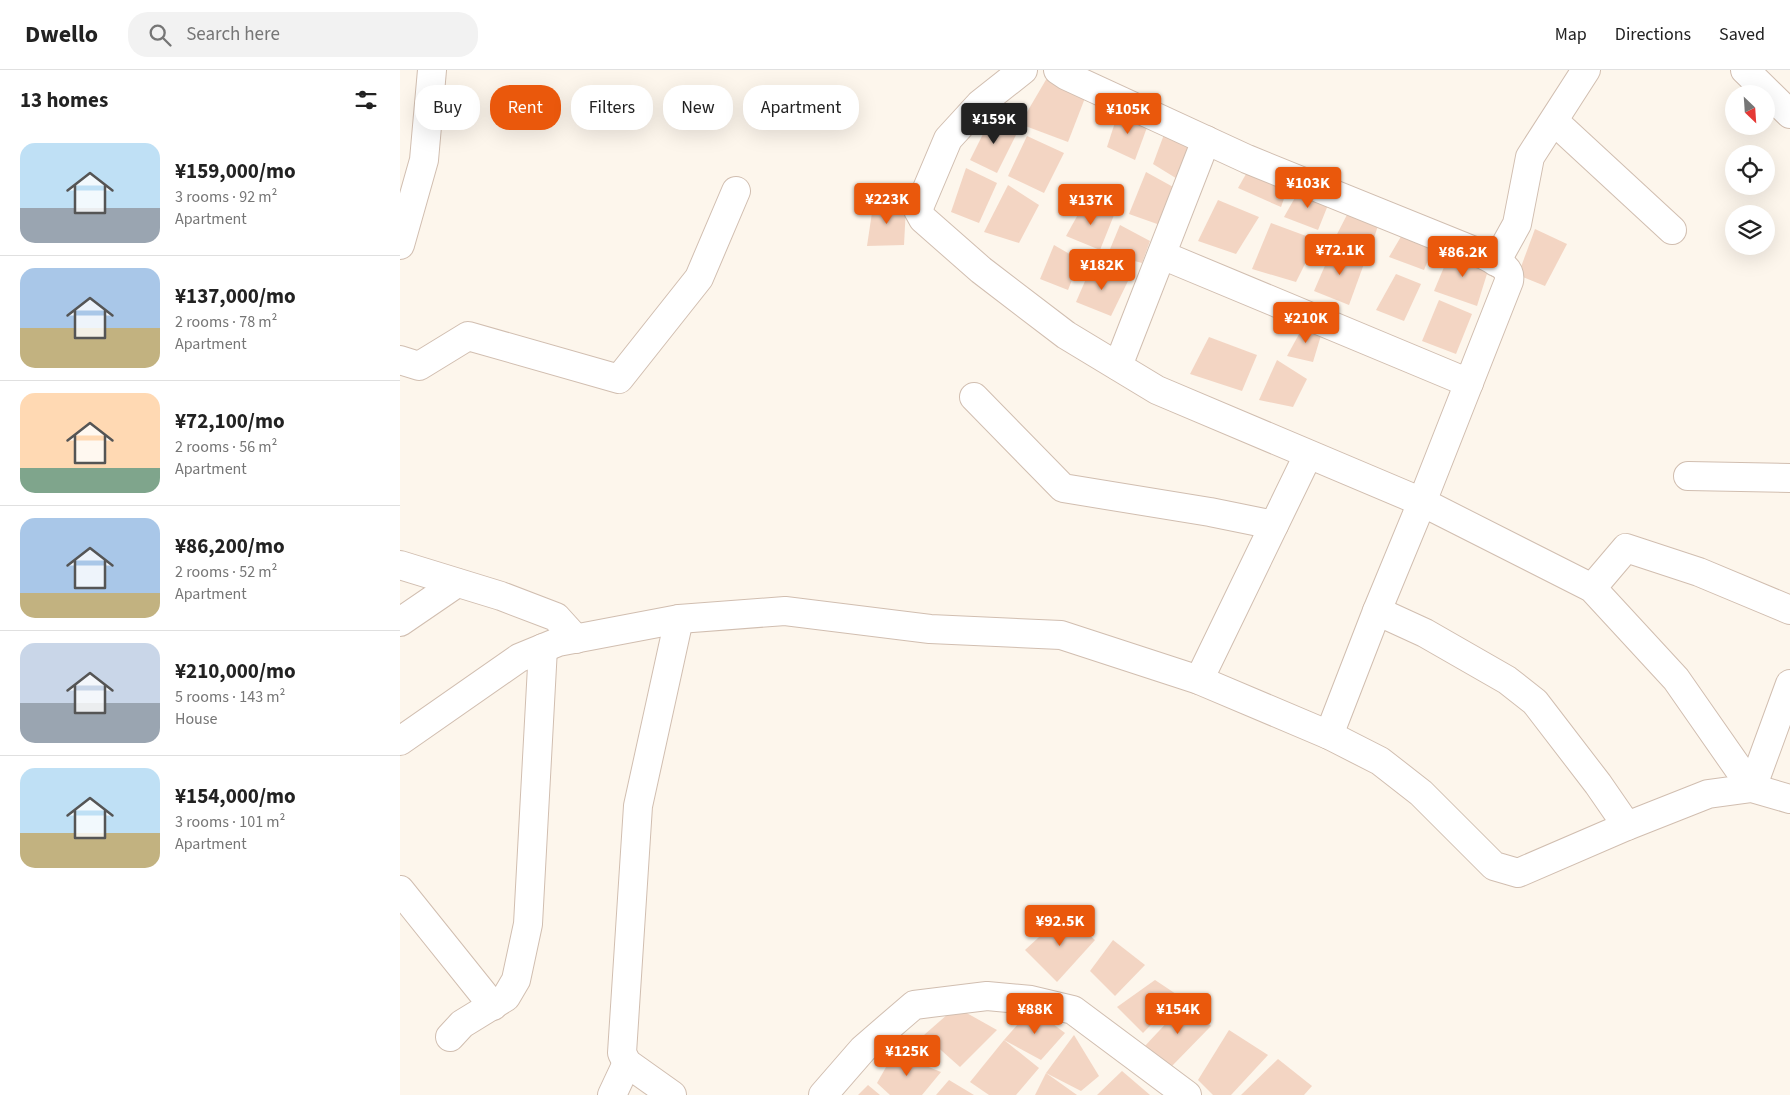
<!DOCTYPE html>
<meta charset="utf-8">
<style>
:root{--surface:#fff;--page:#f2f2f2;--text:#222;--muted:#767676;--line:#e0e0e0;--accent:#ea580c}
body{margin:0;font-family:"Source Sans 3",sans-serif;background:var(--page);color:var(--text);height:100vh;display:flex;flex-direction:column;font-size:19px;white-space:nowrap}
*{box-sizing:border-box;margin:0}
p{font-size:16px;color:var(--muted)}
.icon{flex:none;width:28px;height:28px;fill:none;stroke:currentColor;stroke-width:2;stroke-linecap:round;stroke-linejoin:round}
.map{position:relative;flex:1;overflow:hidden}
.drawer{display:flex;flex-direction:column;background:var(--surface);width:400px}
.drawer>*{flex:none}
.hud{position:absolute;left:15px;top:15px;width:475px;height:45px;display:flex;gap:10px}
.needle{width:32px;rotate:155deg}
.fabs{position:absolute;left:1325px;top:15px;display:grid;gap:10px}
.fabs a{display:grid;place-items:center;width:50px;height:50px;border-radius:50%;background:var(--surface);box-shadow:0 5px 20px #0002;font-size:25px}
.price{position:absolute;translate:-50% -42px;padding:0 11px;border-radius:5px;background:var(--accent);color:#fff;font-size:16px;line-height:32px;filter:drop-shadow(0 1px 2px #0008)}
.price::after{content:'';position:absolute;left:50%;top:30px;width:15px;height:11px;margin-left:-8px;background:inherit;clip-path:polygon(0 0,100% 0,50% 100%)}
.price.selected{background:#222;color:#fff}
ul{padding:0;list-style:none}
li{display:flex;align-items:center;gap:15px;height:125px;padding:0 20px}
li+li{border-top:1px solid var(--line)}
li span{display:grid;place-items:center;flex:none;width:140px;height:100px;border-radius:15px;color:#555}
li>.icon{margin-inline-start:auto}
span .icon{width:60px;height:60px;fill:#fffc;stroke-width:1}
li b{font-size:21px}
h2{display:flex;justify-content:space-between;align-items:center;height:60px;padding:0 20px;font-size:21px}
.chip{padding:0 18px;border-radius:20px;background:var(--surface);box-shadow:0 5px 20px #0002;font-size:18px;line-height:45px}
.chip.selected{background:var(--accent);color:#fff}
header{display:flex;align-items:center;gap:30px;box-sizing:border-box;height:70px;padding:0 25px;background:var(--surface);border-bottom:1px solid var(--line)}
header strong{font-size:24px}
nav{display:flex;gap:28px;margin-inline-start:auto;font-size:18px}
.search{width:350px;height:45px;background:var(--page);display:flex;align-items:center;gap:12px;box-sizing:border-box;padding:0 18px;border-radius:20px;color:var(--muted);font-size:19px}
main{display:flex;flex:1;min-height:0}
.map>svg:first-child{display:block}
</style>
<header>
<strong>Dwello</strong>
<div class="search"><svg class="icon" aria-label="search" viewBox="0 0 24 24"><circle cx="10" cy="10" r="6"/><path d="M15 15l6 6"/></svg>Search here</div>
<nav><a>Map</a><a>Directions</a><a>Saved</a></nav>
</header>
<main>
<section class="drawer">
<h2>13 homes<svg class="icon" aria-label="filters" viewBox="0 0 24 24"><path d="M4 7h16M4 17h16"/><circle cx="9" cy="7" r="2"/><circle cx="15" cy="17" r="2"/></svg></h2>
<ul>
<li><span style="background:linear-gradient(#bfe0f5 65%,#9aa5b1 0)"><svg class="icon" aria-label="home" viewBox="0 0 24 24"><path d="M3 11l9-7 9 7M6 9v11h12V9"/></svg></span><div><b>¥159,000/mo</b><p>3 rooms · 92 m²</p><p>Apartment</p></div></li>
<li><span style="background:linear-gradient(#a9c7e8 60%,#c2b280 0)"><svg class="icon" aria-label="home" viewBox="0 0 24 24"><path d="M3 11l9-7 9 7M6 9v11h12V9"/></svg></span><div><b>¥137,000/mo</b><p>2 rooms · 78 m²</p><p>Apartment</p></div></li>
<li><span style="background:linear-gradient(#ffd9b3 75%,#7fa58c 0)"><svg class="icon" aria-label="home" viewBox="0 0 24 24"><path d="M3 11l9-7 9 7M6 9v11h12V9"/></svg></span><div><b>¥72,100/mo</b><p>2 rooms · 56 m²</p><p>Apartment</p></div></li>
<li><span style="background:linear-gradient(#a9c7e8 75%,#c2b280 0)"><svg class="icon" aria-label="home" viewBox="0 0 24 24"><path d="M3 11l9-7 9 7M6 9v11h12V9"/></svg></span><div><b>¥86,200/mo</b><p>2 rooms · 52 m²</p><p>Apartment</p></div></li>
<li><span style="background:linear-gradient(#c9d6e8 60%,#9aa5b1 0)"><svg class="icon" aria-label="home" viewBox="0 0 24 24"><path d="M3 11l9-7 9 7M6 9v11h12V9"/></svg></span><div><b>¥210,000/mo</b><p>5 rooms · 143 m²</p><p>House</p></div></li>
<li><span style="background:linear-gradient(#bfe0f5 65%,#c2b280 0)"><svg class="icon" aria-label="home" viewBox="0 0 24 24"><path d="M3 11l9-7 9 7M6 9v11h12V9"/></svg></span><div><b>¥154,000/mo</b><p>3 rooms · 101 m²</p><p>Apartment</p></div></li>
</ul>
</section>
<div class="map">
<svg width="1390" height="1025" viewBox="0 0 1390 1025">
<rect width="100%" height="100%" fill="#fdf6ec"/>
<g fill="#f3d5c3">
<polygon points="647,8 685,28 668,72 620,54"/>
<polygon points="719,40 749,52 735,90 707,77"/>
<polygon points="592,46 618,61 597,103 570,90"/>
<polygon points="766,59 794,72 779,110 753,94"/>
<polygon points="627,66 664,83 644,123 608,106"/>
<polygon points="850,97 890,112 881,137 838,118"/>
<polygon points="566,98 597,113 579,153 551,142"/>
<polygon points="746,102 775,118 760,155 729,144"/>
<polygon points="608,115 639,135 619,173 584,162"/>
<polygon points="901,117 930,130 918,160 884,147"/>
<polygon points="474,129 506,137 504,175 467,176"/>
<polygon points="818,130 859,147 836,184 798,171"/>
<polygon points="685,132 714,145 700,180 666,166"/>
<polygon points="951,137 980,149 969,184 934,170"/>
<polygon points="871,153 917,170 896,212 852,199"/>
<polygon points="720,155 750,171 742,193 708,184"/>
<polygon points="1006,158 1036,171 1024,200 989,187"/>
<polygon points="1135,159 1167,174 1145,216 1118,205"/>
<polygon points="654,175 680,190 668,220 640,209"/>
<polygon points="933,177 965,191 949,235 914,221"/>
<polygon points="1052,178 1090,194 1077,236 1034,221"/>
<polygon points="692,195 728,211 711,246 676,232"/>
<polygon points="996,204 1021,214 1004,251 976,240"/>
<polygon points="1039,230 1072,244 1056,284 1022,271"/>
<polygon points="904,255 922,262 913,292 887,286"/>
<polygon points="809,267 857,285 842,321 790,304"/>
<polygon points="877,290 907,309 893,337 859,330"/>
<polygon points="664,844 695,870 657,912 625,880"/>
<polygon points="713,870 745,895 715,926 690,901"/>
<polygon points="755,910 779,926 743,963 717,937"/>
<polygon points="786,932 811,956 771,997 744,977"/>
<polygon points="556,937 597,960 560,997 524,965"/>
<polygon points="632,938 665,963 641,990 604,970"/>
<polygon points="829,960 868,985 831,1025 813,1025 798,1010"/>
<polygon points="674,965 699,1006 681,1021 646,1003"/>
<polygon points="604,970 639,998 616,1025 589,1025 570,1012"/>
<polygon points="494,983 541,1002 522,1025 490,1025 477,1013"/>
<polygon points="878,989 912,1016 904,1025 841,1025"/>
<polygon points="722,1001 750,1025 697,1025"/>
<polygon points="646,1003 677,1025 635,1025"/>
<polygon points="549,1010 574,1025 536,1025"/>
<polygon points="468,1015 480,1025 458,1025"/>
</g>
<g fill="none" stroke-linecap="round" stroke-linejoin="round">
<g stroke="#d1beb0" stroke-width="30">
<g id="minor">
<path d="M623 0 580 34 548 69 518 140 523 149 581 200 666 265 757 320 1022 432 1109 211C1112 196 1094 191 1084 185L847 89 667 6 658 0"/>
<polyline points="1345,0 1390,44"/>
<polyline points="1154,51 1272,160"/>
<polyline points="0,175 24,90 32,0"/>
<polyline points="762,185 1069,313"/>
<polyline points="1096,192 1117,154 1130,87 1186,0"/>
<polyline points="0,290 19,296 68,266 219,309 299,208 336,121"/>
<polyline points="718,296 806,70"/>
<polyline points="574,327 663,418 810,442 874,455"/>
<polyline points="1288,406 1390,408"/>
<polyline points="0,495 101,526 156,547 176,569"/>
<polyline points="1192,518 1226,478 1299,502 1390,540"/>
<polyline points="977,541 1025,563 1107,610 1135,632 1198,714 1227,756"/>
<polyline points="0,552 57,513"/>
<polyline points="799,610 908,385"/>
<polyline points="929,665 977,541 1022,432 1192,518 1276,609 1352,718"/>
<polyline points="0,671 119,588 158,572 279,549 385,541 530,559 661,565 799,610 929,665 980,691 1021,723 1094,796 1118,803 1227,756 1308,724 1352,718 1390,729"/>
<polyline points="1352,718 1390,614"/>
<polyline points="0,820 93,936"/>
<polyline points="50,967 62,954 106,927 116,910 128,854 143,578"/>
<polyline points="212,1025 227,993"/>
<polyline points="272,1025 227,993 222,983 238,736 279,549"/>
<polyline points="423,1025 463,979 514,935 587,926 631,930 673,940 787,1025"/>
</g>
</g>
<use href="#minor" stroke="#fff" stroke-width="28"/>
</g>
</svg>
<div class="fabs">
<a><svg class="needle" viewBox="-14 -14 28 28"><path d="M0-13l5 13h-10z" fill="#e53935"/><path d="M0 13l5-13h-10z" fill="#767676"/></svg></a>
<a><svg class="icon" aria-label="locate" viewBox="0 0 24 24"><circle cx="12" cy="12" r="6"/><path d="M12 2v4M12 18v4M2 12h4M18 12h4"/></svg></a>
<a><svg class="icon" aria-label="layers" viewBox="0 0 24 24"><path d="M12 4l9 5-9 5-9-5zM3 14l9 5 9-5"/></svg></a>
</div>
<b class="price" style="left:728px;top:65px">¥105K</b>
<b class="price selected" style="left:594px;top:75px">¥159K</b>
<b class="price" style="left:908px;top:139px">¥103K</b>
<b class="price" style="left:487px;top:155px">¥223K</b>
<b class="price" style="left:691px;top:156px">¥137K</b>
<b class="price" style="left:940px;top:206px">¥72.1K</b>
<b class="price" style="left:1063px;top:208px">¥86.2K</b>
<b class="price" style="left:702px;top:221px">¥182K</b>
<b class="price" style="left:906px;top:274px">¥210K</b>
<b class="price" style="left:660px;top:877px">¥92.5K</b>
<b class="price" style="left:635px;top:965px">¥88K</b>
<b class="price" style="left:778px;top:965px">¥154K</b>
<b class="price" style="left:507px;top:1007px">¥125K</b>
<div class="hud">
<a class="chip">Buy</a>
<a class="chip selected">Rent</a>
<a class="chip">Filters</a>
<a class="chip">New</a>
<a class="chip">Apartment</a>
</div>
</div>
</main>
